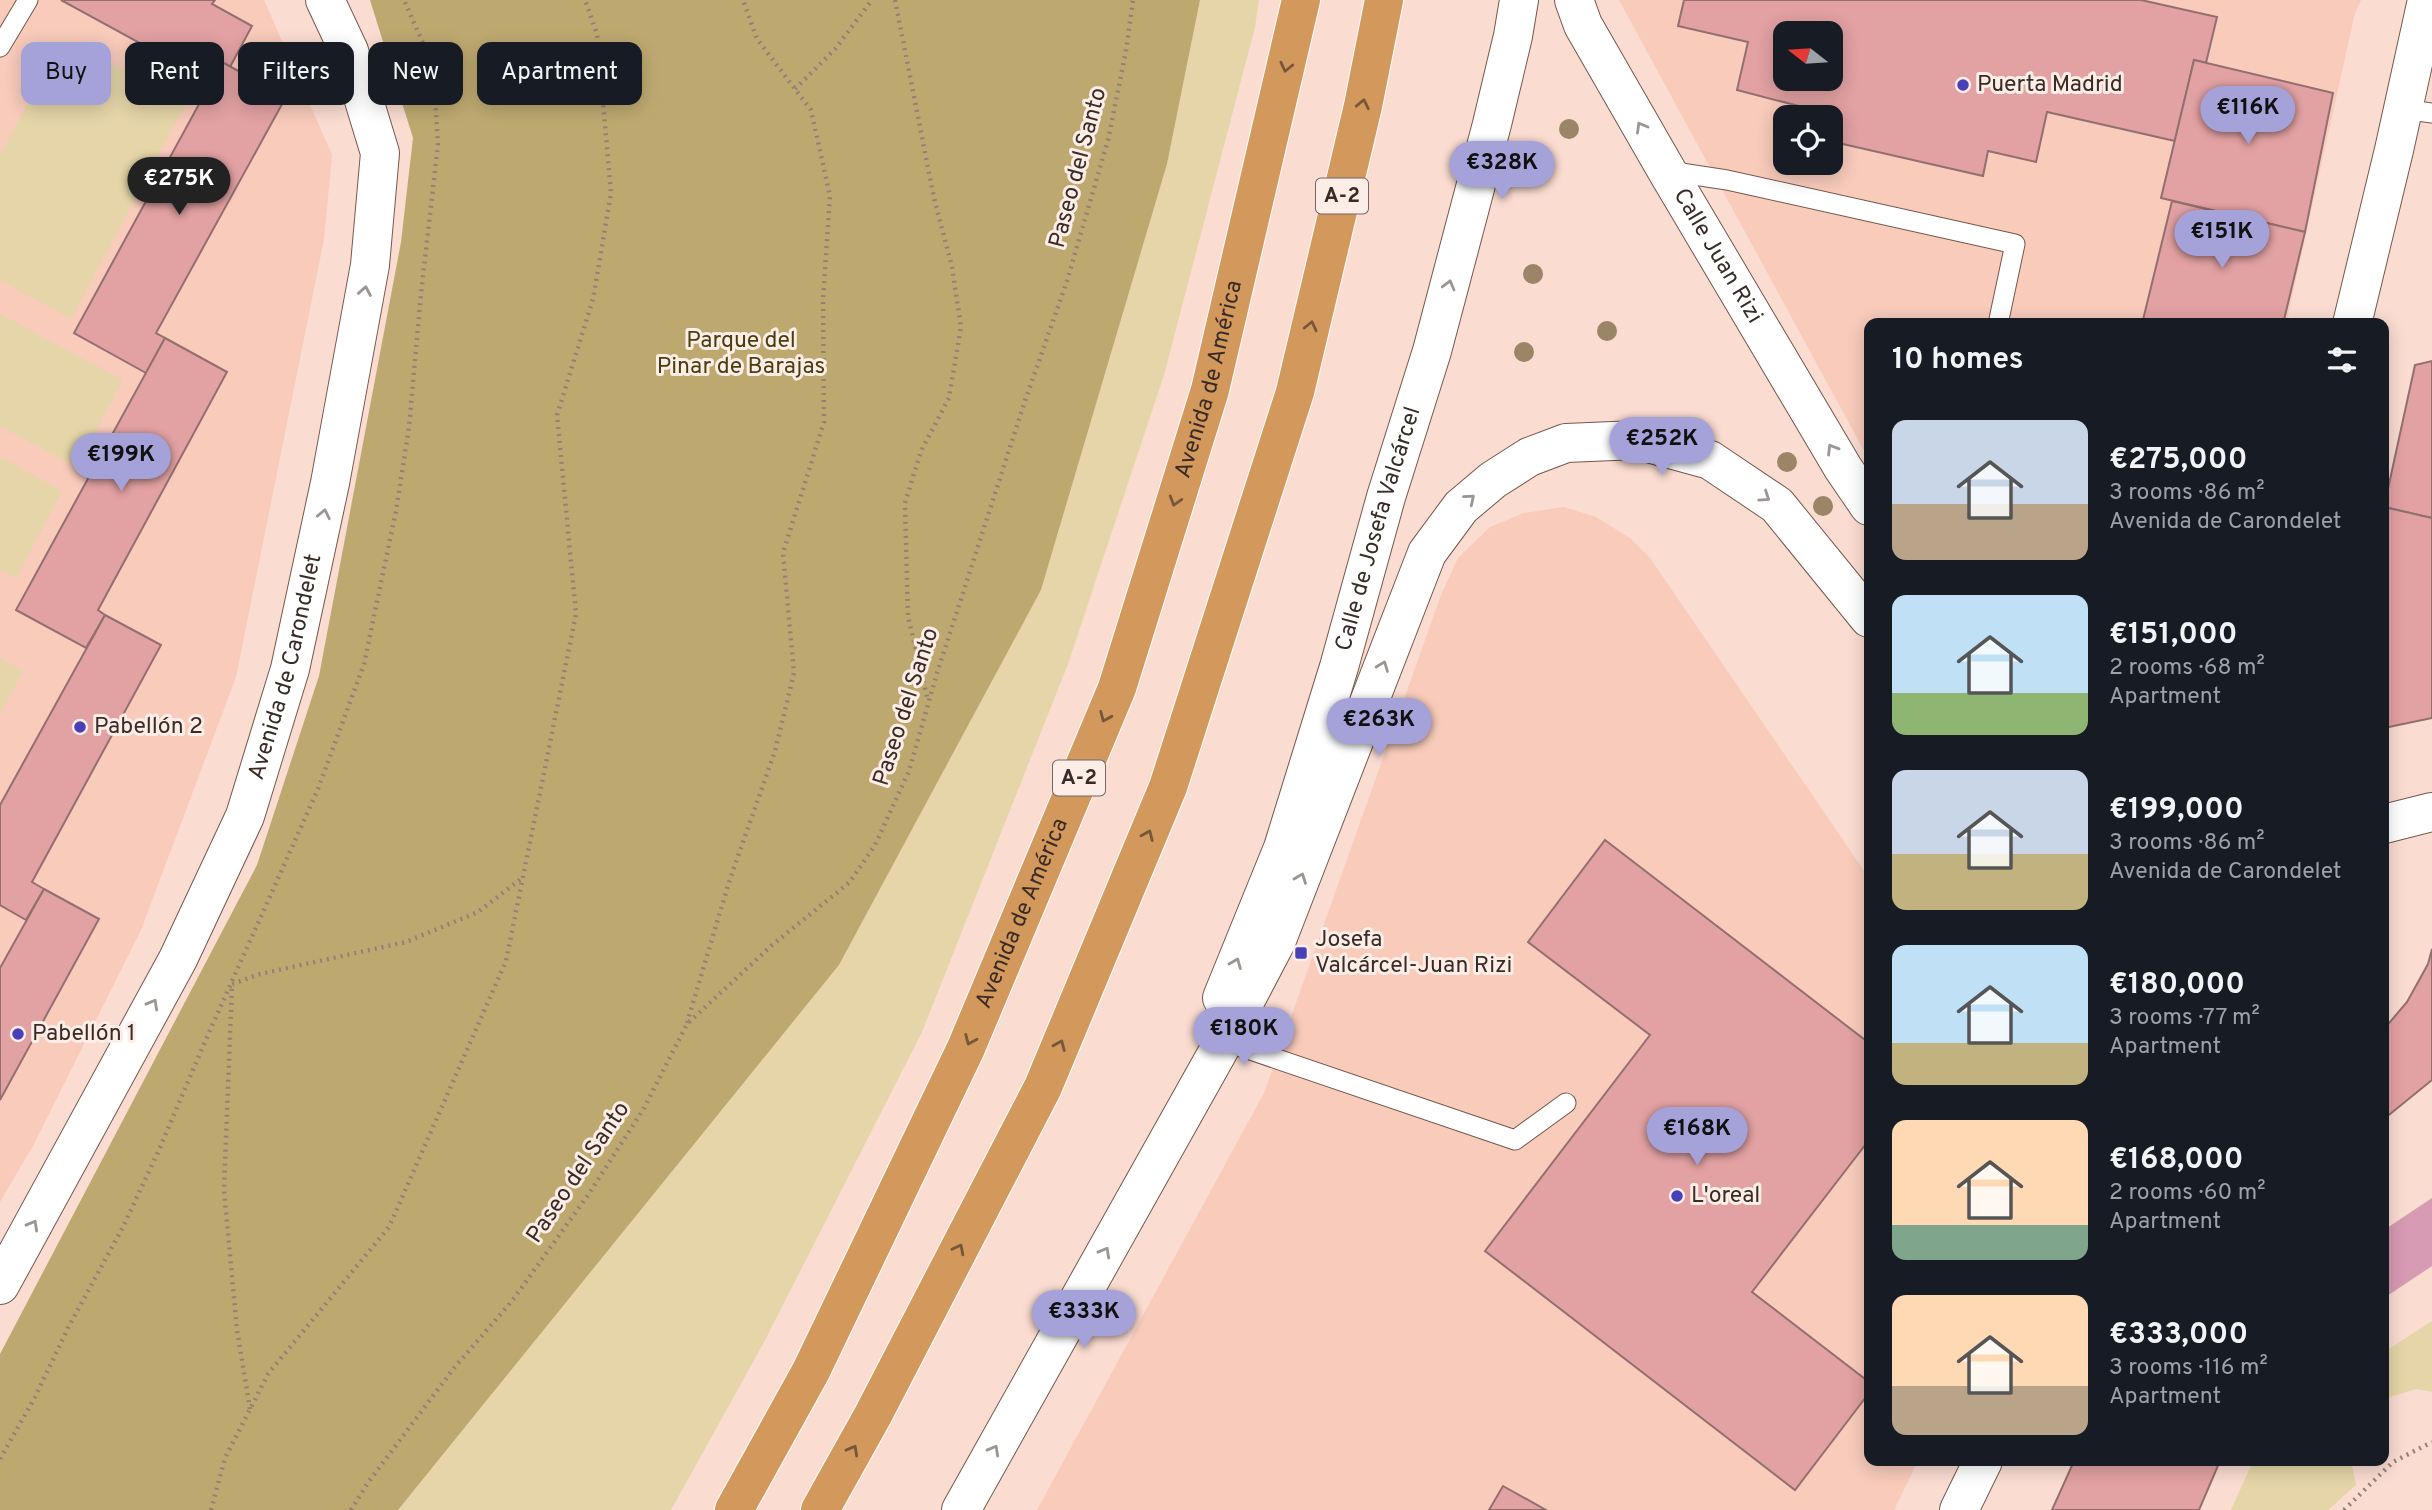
<!DOCTYPE html>
<meta charset="utf-8">
<style>
:root{--surface:#171b24;--page:#20242c;--text:#f1f3f6;--muted:#9ea1a6;--accent:#a5a2da}
body{margin:0;font-family:Overpass,sans-serif;background:var(--page);color:var(--text);height:100vh;display:flex;flex-direction:column;font-size:26px;white-space:nowrap}
*{box-sizing:border-box;margin:0}
p{font-size:23px;color:var(--muted)}
.icon{flex:none;width:38px;height:38px;fill:none;stroke:currentColor;stroke-width:2;stroke-linecap:round;stroke-linejoin:round}
.map{position:relative;flex:1;overflow:hidden}
.sheet{position:absolute;left:1864px;top:318px;width:525px;height:1148px;display:flex;flex-direction:column;background:var(--surface);border-radius:14px;box-shadow:0 4px 18px #0003}
.sheet>*{flex:none}
.banner{position:absolute;left:21px;top:42px;width:665px;height:63px;display:flex;gap:14px}
.needle{width:46px;rotate:287deg}
.tools{position:absolute;left:1773px;top:21px;display:grid;gap:14px}
.tools a{display:grid;place-items:center;width:70px;height:70px;border-radius:14px;background:var(--surface);box-shadow:0 4px 18px #0003;font-size:35px}
.price{position:absolute;translate:-50% -60px;padding:0 16px;border-radius:24px;background:var(--accent);color:#111;font-size:23px;line-height:46px;filter:drop-shadow(0 2px 4px #0008)}
.price::after{content:'';position:absolute;left:50%;top:42px;width:21px;height:16px;margin-left:-10px;background:inherit;clip-path:polygon(0 0,100% 0,50% 100%)}
.price.selected{background:#222;color:#fff}
ul{padding:0;list-style:none}
li{display:flex;align-items:center;gap:21px;height:175px;padding:0 28px}
li span{display:grid;place-items:center;flex:none;width:196px;height:140px;border-radius:14px;color:#555}
li>.icon{margin-inline-start:auto}
span .icon{width:84px;height:84px;fill:#fffc;stroke-width:1}
li b{font-size:30px}
h2{display:flex;justify-content:space-between;align-items:center;height:84px;padding:0 28px;font-size:30px}
.tag{padding:0 24px;border-radius:14px;background:var(--surface);box-shadow:0 4px 18px #0003;font-size:24px;line-height:63px}
.tag.selected{background:var(--accent);color:#111}
.map>svg:first-child{display:block}
</style>
<div class="map">
<svg width="2432" height="1510" viewBox="0 0 2432 1510">
<rect width="100%" height="100%" fill="#fadcd1"/>
<g fill="#f8cbbb" fill-rule="evenodd">
<polygon points="0,0 264,0 332,155 324,239 236,677 141,930 34,1144 0,1202"/>
<path d="M1619 0H2361L2355 13 2286 324H1869V460ZM1785 33H1830V79H1785ZM1785 117H1830V163H1785Z"/>
<polygon points="1564,507 1596,517 1630,538 1650,558 1869,878 1869,1461 1918,1461 1894,1510 1037,1510 1264,1093 1441,595 1458,558 1490,527 1524,513"/>
</g>
<g fill="#e5d5a8">
<polygon points="1200,0 1259,0 1255,27 1164,375 1068,664 922,1032 763,1344 671,1510 398,1510 839,965 1041,590 1167,164"/>
<polygon points="63,38 186,103 71,319 0,280 0,155"/>
<polygon points="0,314 123,380 76,467 0,426"/>
<polygon points="0,457 62,491 16,578 0,569"/>
<polygon points="0,658 23,671 0,713"/>
<polygon points="2432,1321 2432,1392 2416,1389 2384,1399 2384,1352"/>
<polygon points="2253,1461 2351,1461 2356,1485 2328,1510 2231,1510"/>
</g>
<polygon fill="#bda970" points="370,0 1200,0 1167,164 1041,590 839,965 398,1510 0,1510 0,1354 257,865 319,676 401,242 413,138"/>
<polygon fill="#d79bb3" points="2432,1198 2432,1266 2384,1298 2384,1230"/>
<g fill="#e2a1a2" stroke="#936f70" stroke-width="2" fill-rule="evenodd">
<polygon points="61,0 215,0 212,4 252,26 230,67 222,62 211,82"/>
<path d="M1684 0H2141L2217 17 2206 63 2194 60 2175 141 2047 112 2036 162 1988 151 1983 176 1834 142 1841 117 1737 90 1748 42 1678 26ZM1785 33H1830V79H1785Z"/>
<polygon points="2194,60 2333,93 2305,232 2161,198"/>
<polygon points="222,62 286,97 156,333 165,338 146,373 74,333"/>
<polygon points="2172,201 2305,232 2283,324 2142,324"/>
<polygon points="165,338 227,372 98,610 105,615 86,648 16,610"/>
<polygon points="2432,361 2432,518 2384,507 2415,365"/>
<polygon points="2384,507 2432,518 2432,718 2384,728"/>
<polygon points="105,615 161,645 32,882 44,889 26,920 0,905 0,805"/>
<polygon points="1605,840 1869,1043 1869,1140 1752,1292 1869,1382 1869,1393 1795,1490 1485,1251 1650,1035 1528,942"/>
<polygon points="44,889 99,919 0,1100 0,968"/>
<polygon points="2432,949 2432,1080 2384,1119 2384,1029 2407,1002 2428,964"/>
<polygon points="2074,1461 2220,1461 2199,1510 2052,1510"/>
<polygon points="1503,1486 1546,1510 1489,1510"/>
</g>
<g fill="none" stroke-linecap="round" stroke-linejoin="round">
<g stroke="#76574b" stroke-width="21">
<g id="service">
<polyline points="0,47 28,0"/>
<polyline points="2403,109 2432,113"/>
<polyline points="1668,171 1727,180 2015,244 1998,324"/>
<polyline points="1224,1041 1515,1140 1566,1103"/>
</g>
</g>
<g stroke="#76574b" stroke-width="40">
<g id="minor">
<path id="s1" d="M1574 0 1583 25 1667 171 1843 468 1869 506"/>
<path id="s2" d="M1222 998 1283 848 1339 667 1386 497 1432 351 1492 124 1513 36 1519 0"/>
<path id="s3" d="M0 1285 178 959 245 816 290 669 330 483 370 265 380 153 349 51 325 0"/>
<polyline points="961,1510 1224,1041 1276,942 1427,553 1461,507 1493,480 1529,457 1566,443 1637,440 1710,460 1777,505 1869,618"/>
</g>
</g>
<g stroke="#76574b" stroke-width="40">
<g id="tertiary">
<polyline points="2352,324 2394,150 2427,0"/>
<polyline points="2384,824 2432,812"/>
<polyline points="1959,1510 1983,1461"/>
</g>
</g>
<g stroke="#fff" stroke-width="40">
<g id="motorway">
<path id="s4" d="M734 1510 811 1371 966 1048 1117 688 1210 390 1301 0"/>
<polyline points="820,1510 873,1415 1043,1087 1168,787 1295,392 1363,106 1384,0"/>
</g>
</g>
<g stroke="#958078" stroke-width="4.5" stroke-dasharray="2 5" stroke-linecap="butt">
<polyline points="895,0 934,198 952,267 961,327 949,398 921,451 905,503 908,617 928,701"/>
<polyline points="795,89 835,49 872,0"/>
<polyline points="687,1023 729,882 775,751 794,673 783,553 824,422 823,300 830,196 811,110 757,39 743,0"/>
<polyline points="250,1409 237,1330 224,1190 232,984 260,974 406,942 478,912 522,878"/>
<polyline points="0,1459 35,1397 69,1326 123,1227 158,1152 207,1037 318,789 364,664 396,511 409,427 421,294 438,144 433,66 404,0"/>
<polyline points="211,1510 225,1458 268,1374 389,1227 506,961 576,614 557,415 593,299 611,193 597,34 585,0"/>
<polyline points="351,1510 367,1484 454,1368 512,1301 588,1195 643,1110 687,1024 771,946 850,882 875,845 909,771 937,673 1025,401 1067,281 1108,140 1126,51 1133,0"/>
<polyline points="2344,1510 2393,1462 2432,1442"/>
</g>
<use href="#service" stroke="#fff" stroke-width="19"/>
<use href="#minor" stroke="#fff" stroke-width="38"/>
<use href="#tertiary" stroke="#fff" stroke-width="38"/>
<use href="#motorway" stroke="#d2985c" stroke-width="38"/>
</g>
<g fill="#9a8566">
<circle cx="1569" cy="129" r="10"/>
<circle cx="1533" cy="274" r="10"/>
<circle cx="1607" cy="331" r="10"/>
<circle cx="1524" cy="352" r="10"/>
<circle cx="1787" cy="462" r="10"/>
<circle cx="1823" cy="506" r="10"/>
</g>
<defs><path id="oneway-chevron" d="M-2-3.5L2.5 0L-2 3.5" fill="none" stroke-width="1.6" stroke-linecap="round" stroke-linejoin="round" transform="scale(1.75)"/></defs>
<g stroke="#76573c">
<use href="#oneway-chevron" transform="translate(1286 67) rotate(103)"/>
<use href="#oneway-chevron" transform="translate(1363 104) rotate(-78)"/>
<use href="#oneway-chevron" transform="translate(1311 326) rotate(-77)"/>
<use href="#oneway-chevron" transform="translate(1175 501) rotate(107)"/>
<use href="#oneway-chevron" transform="translate(1105 717) rotate(113)"/>
<use href="#oneway-chevron" transform="translate(1148 835) rotate(-67)"/>
<use href="#oneway-chevron" transform="translate(970 1040) rotate(113)"/>
<use href="#oneway-chevron" transform="translate(1060 1045) rotate(-67)"/>
<use href="#oneway-chevron" transform="translate(959 1249) rotate(-63)"/>
<use href="#oneway-chevron" transform="translate(853 1450) rotate(-61)"/>
</g>
<g stroke="#9c9592">
<use href="#oneway-chevron" transform="translate(1641 127) rotate(-120)"/>
<use href="#oneway-chevron" transform="translate(1449 285) rotate(-75)"/>
<use href="#oneway-chevron" transform="translate(365 291) rotate(-80)"/>
<use href="#oneway-chevron" transform="translate(1832 449) rotate(-121)"/>
<use href="#oneway-chevron" transform="translate(1765 497) rotate(34)"/>
<use href="#oneway-chevron" transform="translate(1470 499) rotate(-40)"/>
<use href="#oneway-chevron" transform="translate(324 514) rotate(-78)"/>
<use href="#oneway-chevron" transform="translate(1383 666) rotate(-69)"/>
<use href="#oneway-chevron" transform="translate(1301 878) rotate(-69)"/>
<use href="#oneway-chevron" transform="translate(1236 963) rotate(-68)"/>
<use href="#oneway-chevron" transform="translate(153 1004) rotate(-61)"/>
<use href="#oneway-chevron" transform="translate(33 1225) rotate(-61)"/>
<use href="#oneway-chevron" transform="translate(1105 1252) rotate(-61)"/>
<use href="#oneway-chevron" transform="translate(994 1450) rotate(-61)"/>
</g>
<g fill="#4940b7" stroke="#fcede7" stroke-width="2.5">
<circle cx="1963" cy="85" r="7"/>
<circle cx="80" cy="727" r="7"/>
<rect x="1294" y="946" width="14" height="14" rx="3.5"/>
<circle cx="18" cy="1034" r="7"/>
<circle cx="1677" cy="1196" r="7"/>
</g>
<g text-anchor="middle" dominant-baseline="central" stroke-width="6" stroke-linejoin="round" paint-order="stroke">
<g fill="#fcede7" stroke="#746560" stroke-width="2">
<rect x="1316" y="178.5" width="52" height="35" rx="5"/>
<rect x="1053" y="760.5" width="52" height="35" rx="5"/>
</g>
<g font-size="21" font-weight="bold" fill="#392b26">
<text x="1342" y="196">A-2</text>
<text x="1079" y="778">A-2</text>
</g>
<g font-size="23" fill="#392b26" stroke="#fcede7" text-anchor="start">
<text x="1977" y="85">Puerta Madrid</text>
<text x="94" y="727">Pabellón 2</text>
<text x="1315" y="940">Josefa<tspan x="1315" dy="26">Valcárcel-Juan Rizi</tspan></text>
<text x="32" y="1034">Pabellón 1</text>
<text x="1691" y="1196">L'oreal</text>
</g>
<g font-size="23" fill="#392b26" stroke="#fcede7">
<text transform="translate(1079 168) rotate(-75)">Paseo del Santo</text>
<text stroke="none"><textPath href="#s1" startOffset="294">Calle Juan Rizi</textPath></text>
<text stroke="none"><textPath href="#s4" startOffset="1230">Avenida de América</textPath></text>
<text stroke="none"><textPath href="#s2" startOffset="495">Calle de Josefa Valcárcel</textPath></text>
<text stroke="none"><textPath href="#s3" startOffset="684">Avenida de Carondelet</textPath></text>
<text transform="translate(907 707) rotate(-72)">Paseo del Santo</text>
<text stroke="none"><textPath href="#s4" startOffset="663">Avenida de América</textPath></text>
<text transform="translate(579 1173) rotate(-56)">Paseo del Santo</text>
</g>
<g font-size="23" fill="#4c3d0f" stroke="#fcede7">
<text x="741" y="341">Parque del<tspan x="741" dy="26">Pinar de Barajas</tspan></text>
</g>
</g>
</svg>
<div class="tools">
<a><svg class="needle" viewBox="-14 -14 28 28"><path d="M0-13l5 13h-10z" fill="#e53935"/><path d="M0 13l5-13h-10z" fill="#9ea1a6"/></svg></a>
<a><svg class="icon" aria-label="locate" viewBox="0 0 24 24"><circle cx="12" cy="12" r="6"/><path d="M12 2v4M12 18v4M2 12h4M18 12h4"/></svg></a>
</div>
<b class="price" style="left:2248px;top:146px">€116K</b>
<b class="price" style="left:1502px;top:201px">€328K</b>
<b class="price selected" style="left:179px;top:217px">€275K</b>
<b class="price" style="left:2222px;top:270px">€151K</b>
<b class="price" style="left:1662px;top:477px">€252K</b>
<b class="price" style="left:121px;top:493px">€199K</b>
<b class="price" style="left:1379px;top:758px">€263K</b>
<b class="price" style="left:1244px;top:1067px">€180K</b>
<b class="price" style="left:1697px;top:1167px">€168K</b>
<b class="price" style="left:1084px;top:1350px">€333K</b>
<div class="banner">
<a class="tag selected">Buy</a>
<a class="tag">Rent</a>
<a class="tag">Filters</a>
<a class="tag">New</a>
<a class="tag">Apartment</a>
</div>
<section class="sheet">
<h2>10 homes<svg class="icon" aria-label="filters" viewBox="0 0 24 24"><path d="M4 7h16M4 17h16"/><circle cx="9" cy="7" r="2"/><circle cx="15" cy="17" r="2"/></svg></h2>
<ul>
<li><span style="background:linear-gradient(#c9d6e8 60%,#b9a48a 0)"><svg class="icon" aria-label="home" viewBox="0 0 24 24"><path d="M3 11l9-7 9 7M6 9v11h12V9"/></svg></span><div><b>€275,000</b><p>3 rooms · 86 m²</p><p>Avenida de Carondelet</p></div></li>
<li><span style="background:linear-gradient(#bfe0f5 70%,#8fb573 0)"><svg class="icon" aria-label="home" viewBox="0 0 24 24"><path d="M3 11l9-7 9 7M6 9v11h12V9"/></svg></span><div><b>€151,000</b><p>2 rooms · 68 m²</p><p>Apartment</p></div></li>
<li><span style="background:linear-gradient(#c9d6e8 60%,#c2b280 0)"><svg class="icon" aria-label="home" viewBox="0 0 24 24"><path d="M3 11l9-7 9 7M6 9v11h12V9"/></svg></span><div><b>€199,000</b><p>3 rooms · 86 m²</p><p>Avenida de Carondelet</p></div></li>
<li><span style="background:linear-gradient(#bfe0f5 70%,#c2b280 0)"><svg class="icon" aria-label="home" viewBox="0 0 24 24"><path d="M3 11l9-7 9 7M6 9v11h12V9"/></svg></span><div><b>€180,000</b><p>3 rooms · 77 m²</p><p>Apartment</p></div></li>
<li><span style="background:linear-gradient(#ffd9b3 75%,#7fa58c 0)"><svg class="icon" aria-label="home" viewBox="0 0 24 24"><path d="M3 11l9-7 9 7M6 9v11h12V9"/></svg></span><div><b>€168,000</b><p>2 rooms · 60 m²</p><p>Apartment</p></div></li>
<li><span style="background:linear-gradient(#ffd9b3 65%,#b9a48a 0)"><svg class="icon" aria-label="home" viewBox="0 0 24 24"><path d="M3 11l9-7 9 7M6 9v11h12V9"/></svg></span><div><b>€333,000</b><p>3 rooms · 116 m²</p><p>Apartment</p></div></li>
</ul>
</section>
</div>
